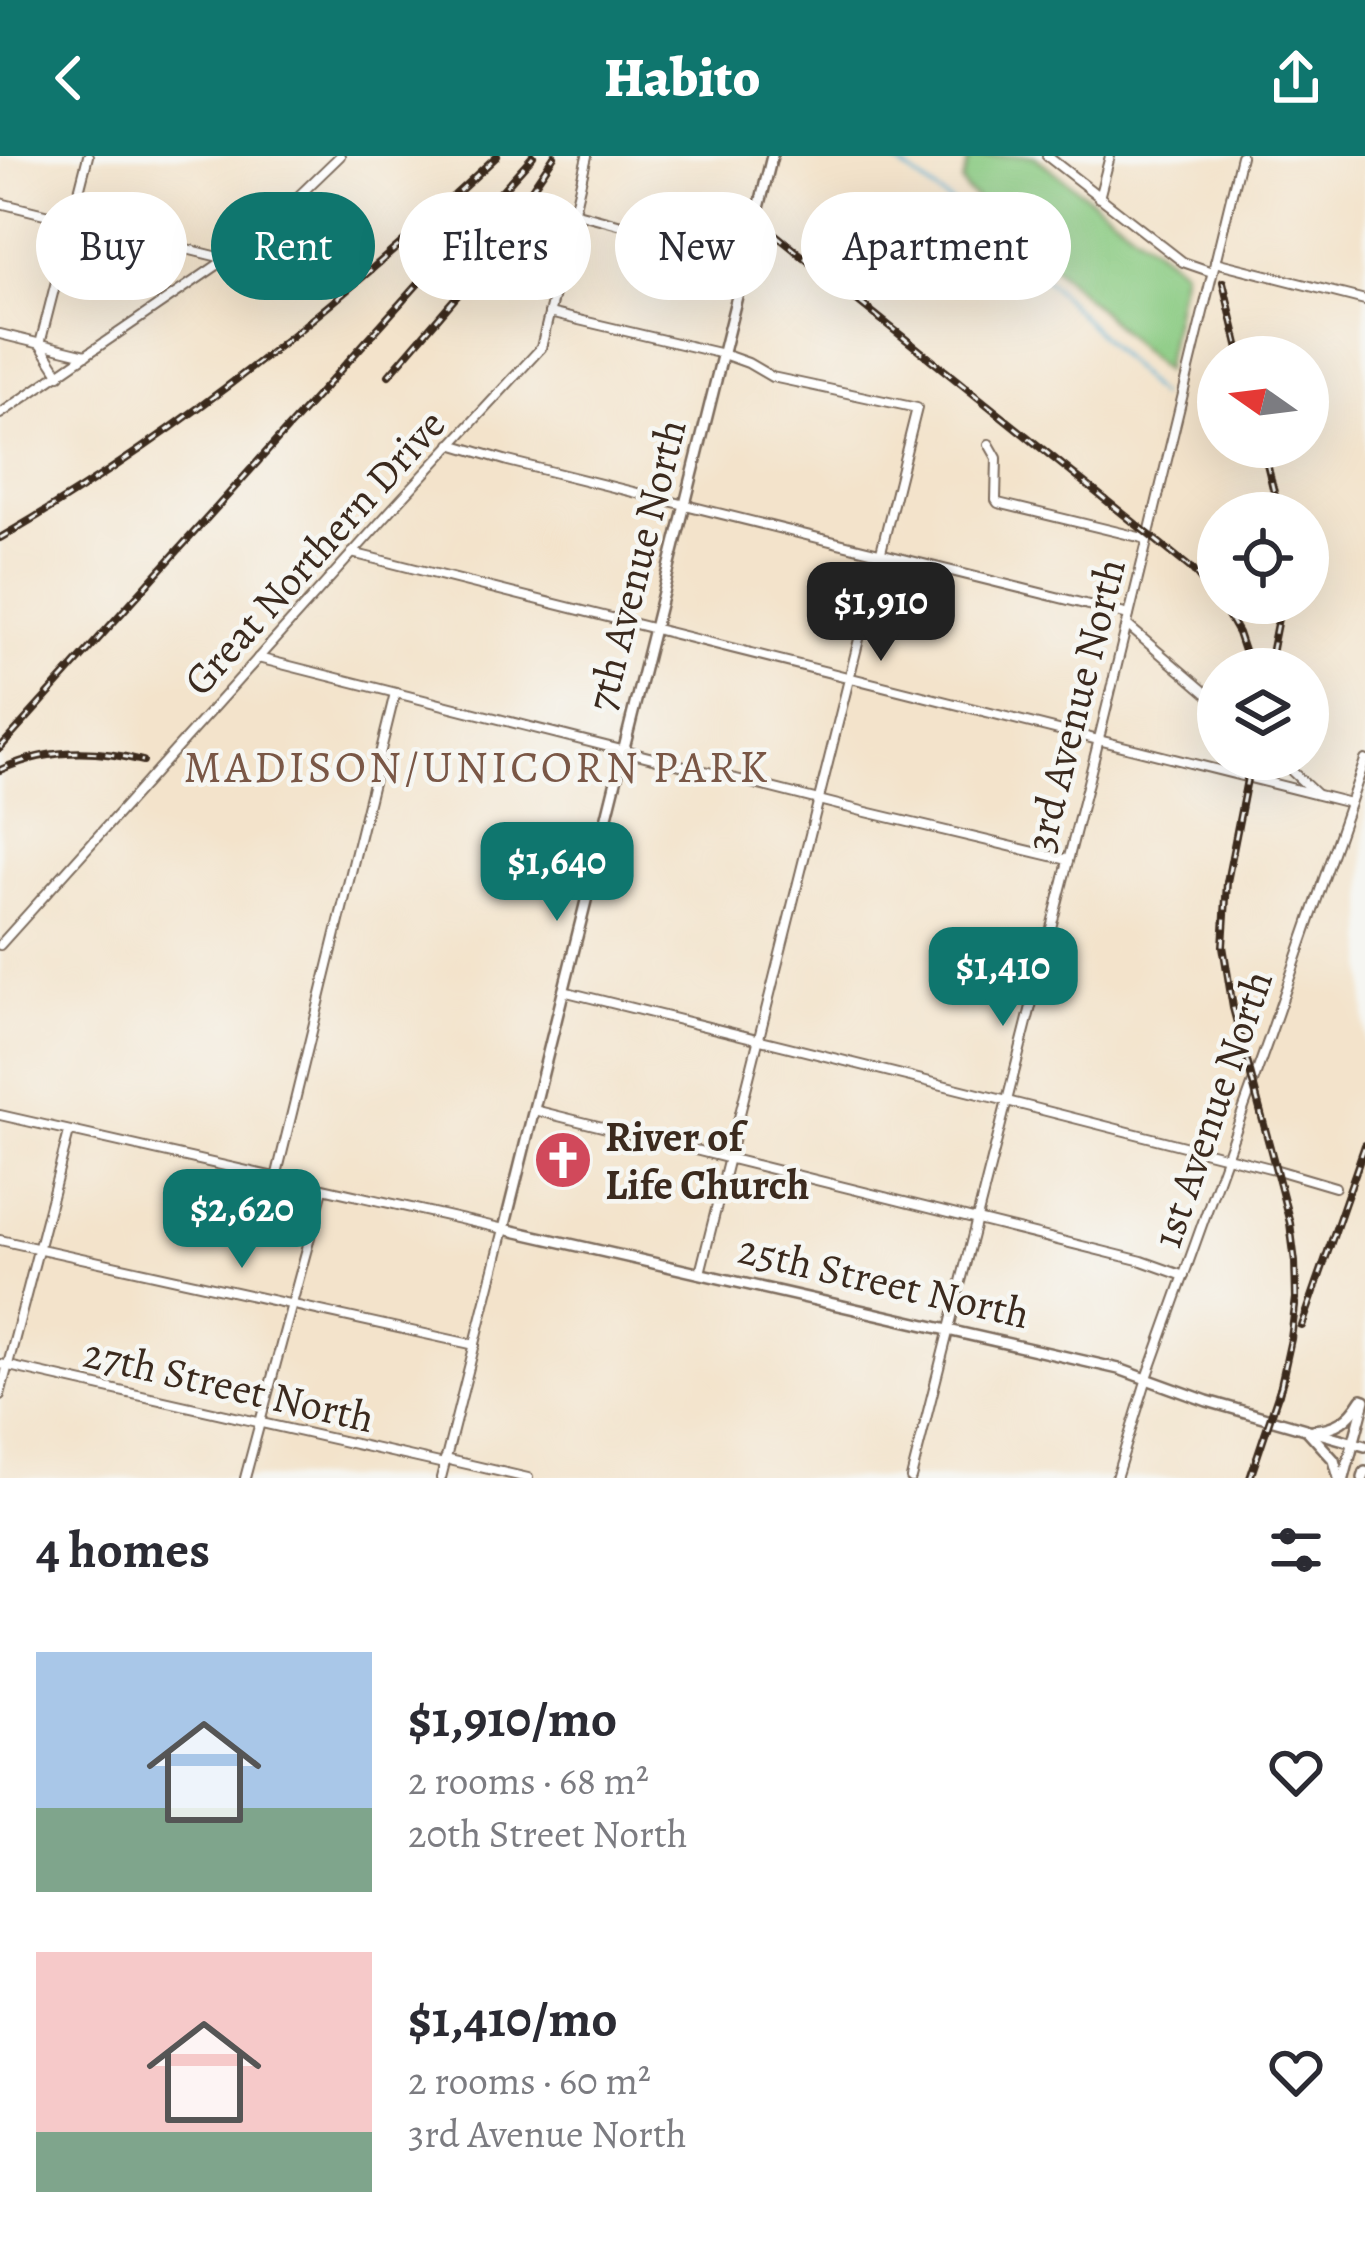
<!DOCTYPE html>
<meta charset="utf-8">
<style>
:root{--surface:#fff;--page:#f2f2f3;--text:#2b2b33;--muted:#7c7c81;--accent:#0f766e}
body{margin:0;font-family:Alegreya,serif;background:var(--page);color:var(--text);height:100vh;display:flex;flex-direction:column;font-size:45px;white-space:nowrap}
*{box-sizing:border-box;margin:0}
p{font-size:39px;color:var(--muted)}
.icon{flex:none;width:66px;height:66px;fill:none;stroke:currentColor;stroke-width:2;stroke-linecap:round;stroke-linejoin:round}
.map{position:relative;height:1322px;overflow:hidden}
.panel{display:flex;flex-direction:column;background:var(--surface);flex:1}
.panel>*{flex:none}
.guide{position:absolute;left:36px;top:36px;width:1293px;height:108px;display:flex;gap:24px}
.needle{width:78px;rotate:284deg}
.tools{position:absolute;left:1197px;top:180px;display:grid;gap:24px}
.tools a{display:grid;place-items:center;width:132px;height:132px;border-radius:50%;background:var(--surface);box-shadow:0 12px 48px #0002;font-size:60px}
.price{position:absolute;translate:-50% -102px;padding:0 27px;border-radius:24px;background:var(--accent);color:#fff;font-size:39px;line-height:78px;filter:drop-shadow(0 3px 6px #0008)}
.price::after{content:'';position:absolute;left:50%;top:72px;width:36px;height:27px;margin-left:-18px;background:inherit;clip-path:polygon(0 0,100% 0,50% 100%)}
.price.active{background:#222;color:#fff}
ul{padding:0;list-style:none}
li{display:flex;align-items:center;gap:36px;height:300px;padding:0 36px}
li span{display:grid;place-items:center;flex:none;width:336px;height:240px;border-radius:0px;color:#555}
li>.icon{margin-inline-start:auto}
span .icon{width:144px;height:144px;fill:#fffc;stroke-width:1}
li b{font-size:51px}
h2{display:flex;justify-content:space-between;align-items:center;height:144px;padding:0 36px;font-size:51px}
.chip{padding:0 42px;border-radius:54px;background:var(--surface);box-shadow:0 12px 48px #0002;font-size:42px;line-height:108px}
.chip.active{background:var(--accent);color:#fff}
header{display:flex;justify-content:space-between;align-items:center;height:156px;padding:0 36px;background:var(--accent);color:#fff;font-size:54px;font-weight:800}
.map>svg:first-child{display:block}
</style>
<header><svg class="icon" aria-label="back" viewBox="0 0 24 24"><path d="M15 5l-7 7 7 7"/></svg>Habito<svg class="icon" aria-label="share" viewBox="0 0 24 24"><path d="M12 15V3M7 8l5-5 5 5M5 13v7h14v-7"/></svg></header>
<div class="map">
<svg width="1365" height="1322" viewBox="0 0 1365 1322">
<rect width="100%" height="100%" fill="#f6f6f2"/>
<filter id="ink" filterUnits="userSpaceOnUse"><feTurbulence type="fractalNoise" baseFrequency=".00833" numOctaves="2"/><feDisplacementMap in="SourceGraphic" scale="24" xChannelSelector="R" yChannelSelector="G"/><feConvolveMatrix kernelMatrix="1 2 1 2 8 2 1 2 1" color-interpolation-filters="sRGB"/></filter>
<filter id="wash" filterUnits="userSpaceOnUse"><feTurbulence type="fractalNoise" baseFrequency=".004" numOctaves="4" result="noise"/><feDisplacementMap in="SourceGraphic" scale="48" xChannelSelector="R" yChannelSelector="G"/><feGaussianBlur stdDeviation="2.7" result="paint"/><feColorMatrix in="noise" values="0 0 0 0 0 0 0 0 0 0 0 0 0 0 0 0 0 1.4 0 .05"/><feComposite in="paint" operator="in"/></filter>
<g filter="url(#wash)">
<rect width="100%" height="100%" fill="#f3e3cb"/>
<polygon fill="#89ca81" stroke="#627a50" stroke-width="3" points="970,0 1034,0 1183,113 1164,215 1028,86 967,35 962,27"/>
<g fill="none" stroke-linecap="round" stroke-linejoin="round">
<polyline stroke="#56afd3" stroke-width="3" points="888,0 1022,99 1158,239"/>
</g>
</g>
<g filter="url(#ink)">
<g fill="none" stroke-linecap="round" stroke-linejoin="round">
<g stroke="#7b6b5b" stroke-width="12">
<g id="minor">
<polyline points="1047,0 1183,106 1212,116"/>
<polyline points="1099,42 1110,0"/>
<polyline points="0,47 223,102"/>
<polyline points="573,56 746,102"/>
<polyline points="1215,106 1365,144"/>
<polyline points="549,157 723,198 748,207 772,221 917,252 700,1117"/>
<polyline points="0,178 86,199"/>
<polyline points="60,219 40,188 88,0"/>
<polyline points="0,258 251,86 340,0"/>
<polyline points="451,288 508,305 1129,459"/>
<polyline points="989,288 997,302 996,344 998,347 1147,383"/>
<polyline points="352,397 1350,647"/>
<polyline points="1127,469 1218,547"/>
<polyline points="258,502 862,655 1068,704"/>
<polyline points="1279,603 1316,638"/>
<polyline points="0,789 393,352 541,192 587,0"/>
<polyline points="563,835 1007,945 1274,1013 1335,1031"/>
<polyline points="534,954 1142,1105 1184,1120"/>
<polyline points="0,959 504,1073 441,1322"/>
<polyline points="276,1022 395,537"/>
<polyline points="0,1084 475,1189"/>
<polyline points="0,1208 444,1308"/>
<polyline points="0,1239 69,976"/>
<polyline points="445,1303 528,1322"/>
<polyline points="245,1322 323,1033"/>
<polyline points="911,1322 1096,595 1241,0"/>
<polyline points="1116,1322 1147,1222 1269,882 1365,604"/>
</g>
</g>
<g stroke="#7b6b5b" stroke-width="14">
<g id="major">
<polyline points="772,0 504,1073 1119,1213 1207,1245 1365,1290"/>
<path d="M1313 1274C1337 1272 1349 1264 1362 1243"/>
<polyline points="1308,1275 1334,1304 1339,1322"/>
<polyline points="1344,1322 1365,1244"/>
<polyline points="1363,1322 1365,1316"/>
</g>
</g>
<use href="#minor" stroke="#fff" stroke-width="8"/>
<use href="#major" stroke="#fff" stroke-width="9"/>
<g stroke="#3b2a1e" stroke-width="8">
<g id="rail">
<polyline points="776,79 1193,414 1218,444"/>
<polyline points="1223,126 1241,201"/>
<polyline points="389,219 469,126 554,0"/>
<polyline points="1263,291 1279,357"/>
<path d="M0 382C182 277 344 144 497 0"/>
<polyline points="1221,447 1238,477 1250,513"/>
<polyline points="1268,513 1281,447"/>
<polyline points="0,592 533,0"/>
<polyline points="1251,603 1227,726 1223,790 1233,852 1290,1067 1295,1106 1296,1142 1291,1183 1279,1238"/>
<path d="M0 614C47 592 94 592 143 605"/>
<polyline points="1302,1170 1365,989"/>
<polyline points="1250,1322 1284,1221"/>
</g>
</g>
<use href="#rail" stroke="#f6f6f2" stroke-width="3" stroke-dasharray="9" stroke-linecap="butt"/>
</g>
</g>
<defs>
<g id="church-disc" transform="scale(3)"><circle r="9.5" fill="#d1495b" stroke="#f6f6f2"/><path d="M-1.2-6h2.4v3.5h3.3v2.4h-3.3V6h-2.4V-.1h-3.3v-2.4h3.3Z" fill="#fff"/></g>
</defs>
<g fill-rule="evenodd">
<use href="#church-disc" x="563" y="1004"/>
</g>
<g text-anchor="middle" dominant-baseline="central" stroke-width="9" stroke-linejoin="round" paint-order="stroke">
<g font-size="42" fill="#3b2a1e" stroke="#f6f6f2">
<text transform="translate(314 396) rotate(-48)">Great Northern Drive</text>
<text transform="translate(636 409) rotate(-76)">7th Avenue North</text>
<text transform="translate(1075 549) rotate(-76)">3rd Avenue North</text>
<text transform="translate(1212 953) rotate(-71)">1st Avenue North</text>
<text transform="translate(884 1125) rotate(13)">25th Street North</text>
<text transform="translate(229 1229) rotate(13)">27th Street North</text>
</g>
<g font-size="42" font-weight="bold" fill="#3b2a1e" stroke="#f6f6f2" text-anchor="start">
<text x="605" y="980">River of<tspan x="605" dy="48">Life Church</tspan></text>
</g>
<g font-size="45" letter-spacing="3" fill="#7a5746" stroke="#f6f6f2">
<text x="477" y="611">MADISON/UNICORN PARK</text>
</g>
</g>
</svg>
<div class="tools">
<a><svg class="needle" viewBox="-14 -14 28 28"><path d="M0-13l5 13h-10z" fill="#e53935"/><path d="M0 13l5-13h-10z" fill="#7c7c81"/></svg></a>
<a><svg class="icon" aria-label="locate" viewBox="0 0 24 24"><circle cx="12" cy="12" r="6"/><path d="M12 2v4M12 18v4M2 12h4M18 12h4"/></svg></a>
<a><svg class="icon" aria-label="layers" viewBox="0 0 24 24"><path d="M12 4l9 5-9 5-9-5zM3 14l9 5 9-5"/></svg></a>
</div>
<b class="price active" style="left:881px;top:508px">$1,910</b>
<b class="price" style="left:557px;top:768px">$1,640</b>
<b class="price" style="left:1003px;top:873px">$1,410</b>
<b class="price" style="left:242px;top:1115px">$2,620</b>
<div class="guide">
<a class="chip">Buy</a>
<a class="chip active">Rent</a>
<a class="chip">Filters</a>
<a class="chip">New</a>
<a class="chip">Apartment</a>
</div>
</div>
<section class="panel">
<h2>4 homes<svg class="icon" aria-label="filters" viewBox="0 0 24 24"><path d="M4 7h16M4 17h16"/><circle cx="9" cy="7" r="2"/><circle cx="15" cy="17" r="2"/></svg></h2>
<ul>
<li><span style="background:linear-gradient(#a9c7e8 65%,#7fa58c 0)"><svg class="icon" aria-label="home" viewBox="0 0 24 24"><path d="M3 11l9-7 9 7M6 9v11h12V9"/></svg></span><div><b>$1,910/mo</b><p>2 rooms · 68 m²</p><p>20th Street North</p></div><svg class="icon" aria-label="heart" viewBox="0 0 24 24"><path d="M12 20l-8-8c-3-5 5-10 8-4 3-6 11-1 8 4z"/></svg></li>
<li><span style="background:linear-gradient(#f6c9c9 75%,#7fa58c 0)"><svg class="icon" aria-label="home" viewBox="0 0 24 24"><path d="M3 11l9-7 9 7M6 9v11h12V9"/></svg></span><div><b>$1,410/mo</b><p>2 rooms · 60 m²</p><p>3rd Avenue North</p></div><svg class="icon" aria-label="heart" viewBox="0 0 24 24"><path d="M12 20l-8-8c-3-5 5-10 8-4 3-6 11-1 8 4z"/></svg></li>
</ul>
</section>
